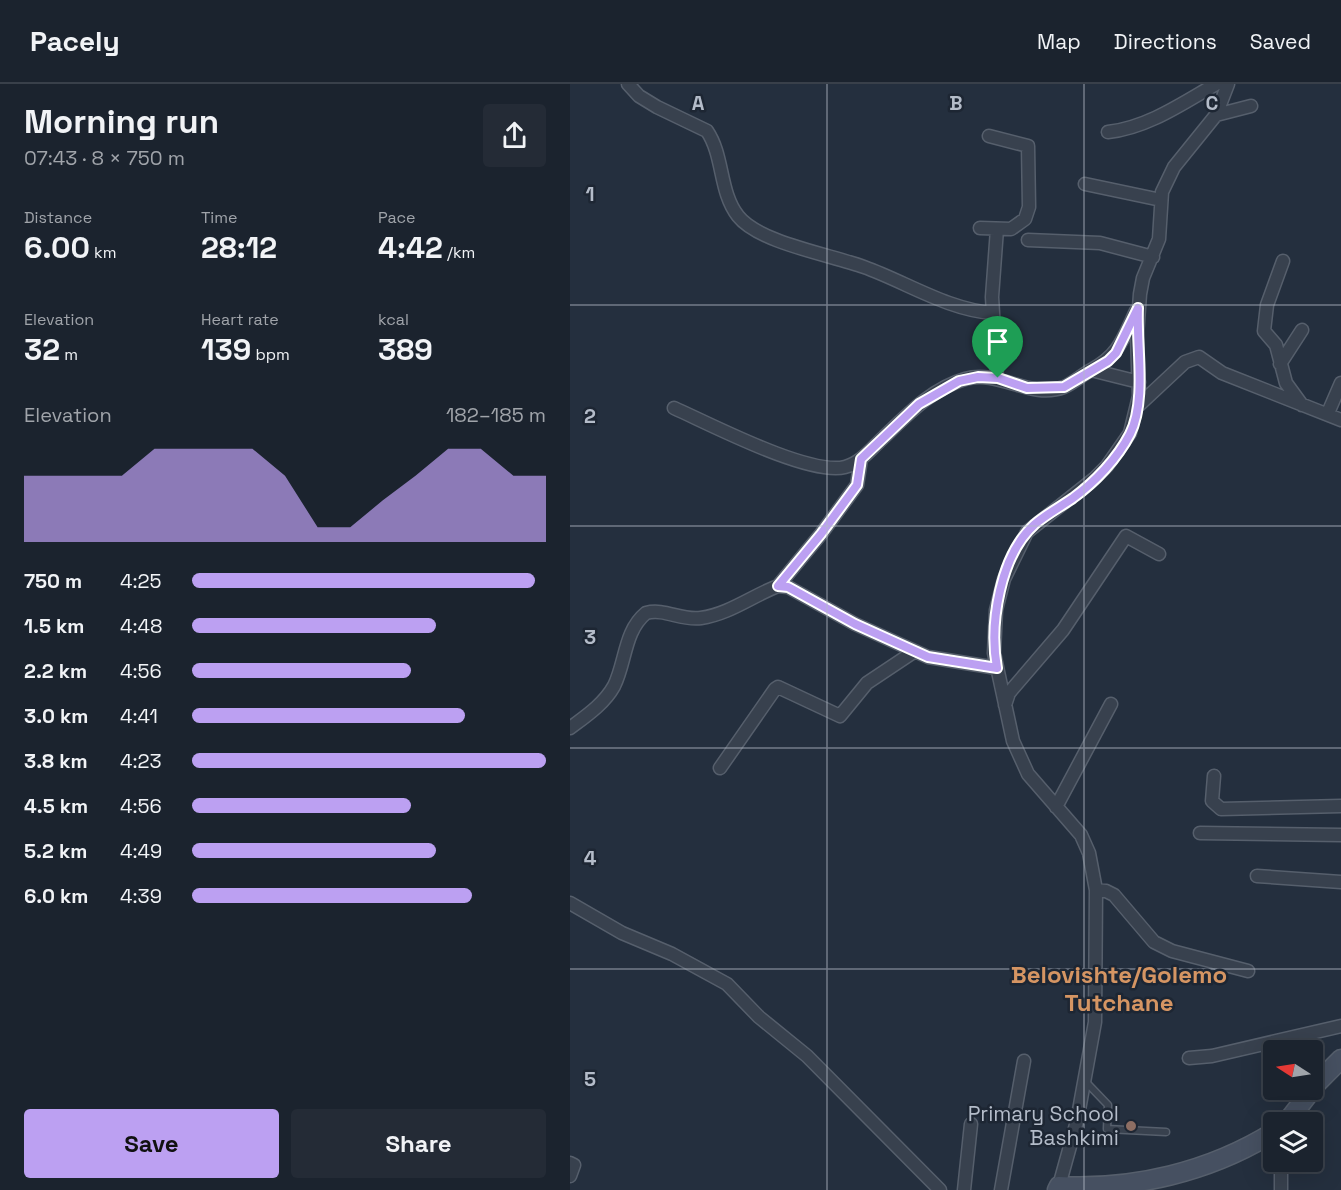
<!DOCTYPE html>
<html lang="en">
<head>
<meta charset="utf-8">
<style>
  :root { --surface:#1b232e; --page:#242b36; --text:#f1f3f6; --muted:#a0a4aa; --line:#39404a; --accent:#bca0f2 }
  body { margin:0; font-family:"Space Grotesk",sans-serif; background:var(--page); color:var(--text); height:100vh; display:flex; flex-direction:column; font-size:22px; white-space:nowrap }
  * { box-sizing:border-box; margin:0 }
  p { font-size:20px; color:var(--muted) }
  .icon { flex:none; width:33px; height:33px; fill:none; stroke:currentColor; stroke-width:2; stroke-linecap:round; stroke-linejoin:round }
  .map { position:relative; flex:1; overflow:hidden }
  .panel { display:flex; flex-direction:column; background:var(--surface); width:570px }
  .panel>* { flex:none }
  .needle { width:39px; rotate:282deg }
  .fabs { position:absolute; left:693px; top:956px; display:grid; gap:12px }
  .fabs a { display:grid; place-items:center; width:60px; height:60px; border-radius:6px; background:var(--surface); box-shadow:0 6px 24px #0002,0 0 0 2px var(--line); font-size:30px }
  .pin { position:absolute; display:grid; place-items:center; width:51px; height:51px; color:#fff; margin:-62px -26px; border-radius:50% 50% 50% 0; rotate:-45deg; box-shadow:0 0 6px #0007 }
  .pin .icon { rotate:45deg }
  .round { display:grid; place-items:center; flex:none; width:63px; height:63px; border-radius:6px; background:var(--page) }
  .headline { display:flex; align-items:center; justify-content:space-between; height:102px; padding:0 24px }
  h1 { font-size:33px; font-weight:600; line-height:45px }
  .metrics { display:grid; grid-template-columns:repeat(3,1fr); gap:9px; height:102px; padding:6px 24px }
  .metrics div { display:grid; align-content:center }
  .metrics b { font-size:30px; font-weight:600 }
  .metrics small { font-size:16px; font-weight:400 }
  .metrics p { font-size:16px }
  .chart { height:168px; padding:12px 24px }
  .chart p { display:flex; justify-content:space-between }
  .chart svg { width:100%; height:108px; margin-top:6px; fill:var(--accent); opacity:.7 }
  .primary-button { display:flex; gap:12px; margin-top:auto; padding:12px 24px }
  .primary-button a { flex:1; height:69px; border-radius:6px; background:var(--accent); color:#111; font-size:24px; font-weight:600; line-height:69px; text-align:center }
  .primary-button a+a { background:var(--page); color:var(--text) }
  ul { padding:0 24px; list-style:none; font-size:20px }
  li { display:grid; grid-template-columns:96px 72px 1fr; align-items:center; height:45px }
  li i { height:15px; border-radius:8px; background:var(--accent) }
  header { display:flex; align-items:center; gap:36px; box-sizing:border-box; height:84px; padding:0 30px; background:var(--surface); border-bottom:2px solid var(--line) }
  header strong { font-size:28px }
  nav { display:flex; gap:33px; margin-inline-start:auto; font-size:21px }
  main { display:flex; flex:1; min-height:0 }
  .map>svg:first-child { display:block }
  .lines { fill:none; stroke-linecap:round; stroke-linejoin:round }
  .lane-casing { stroke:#565f6c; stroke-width:9 }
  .street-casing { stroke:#565f6c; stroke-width:15 }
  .secondary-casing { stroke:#565f6c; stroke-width:21 }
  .lane { stroke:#38414e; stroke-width:6 }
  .street { stroke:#38414e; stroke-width:12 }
  .secondary { stroke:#465061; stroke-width:18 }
  .route-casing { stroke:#fff; stroke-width:12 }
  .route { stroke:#bca0f2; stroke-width:8 }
  .grid { fill:none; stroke:#b4bcc9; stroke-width:1.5; stroke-opacity:0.55 }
  .education-dot { fill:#8d6e63; stroke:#1d2633; stroke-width:2 }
  .labels { text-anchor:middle; stroke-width:5; stroke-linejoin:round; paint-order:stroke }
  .poi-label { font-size:21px; fill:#b4bcc9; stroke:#1d2633; text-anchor:end }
  .quarter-label { font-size:24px; font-weight:bold; fill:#d59563; stroke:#1d2633 }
  .grid-label { font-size:20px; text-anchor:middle; font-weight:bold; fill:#b4bcc9; stroke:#1d2633; stroke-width:5; stroke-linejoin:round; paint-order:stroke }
</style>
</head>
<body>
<header>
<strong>Pacely</strong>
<nav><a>Map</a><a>Directions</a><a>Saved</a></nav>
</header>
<main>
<section class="panel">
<div class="headline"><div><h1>Morning run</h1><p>07:43 · 8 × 750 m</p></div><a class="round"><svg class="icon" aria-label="share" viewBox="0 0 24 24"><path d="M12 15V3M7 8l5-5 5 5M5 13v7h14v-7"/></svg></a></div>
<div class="metrics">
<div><p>Distance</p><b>6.00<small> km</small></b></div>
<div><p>Time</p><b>28:12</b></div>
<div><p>Pace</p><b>4:42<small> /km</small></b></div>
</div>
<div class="metrics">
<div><p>Elevation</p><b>32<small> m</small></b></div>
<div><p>Heart rate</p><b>139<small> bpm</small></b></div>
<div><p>kcal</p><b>389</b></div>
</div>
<div class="chart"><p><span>Elevation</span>182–185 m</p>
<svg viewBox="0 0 160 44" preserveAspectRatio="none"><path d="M0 44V17L10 17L20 17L30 17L40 6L50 6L60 6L70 6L80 17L90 38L100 38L110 27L120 17L130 6L140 6L150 17L160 17V44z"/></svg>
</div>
<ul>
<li><b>750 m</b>4:25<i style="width:97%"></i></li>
<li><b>1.5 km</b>4:48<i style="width:69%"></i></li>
<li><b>2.2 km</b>4:56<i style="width:62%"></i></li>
<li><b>3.0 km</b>4:41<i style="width:77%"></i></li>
<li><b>3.8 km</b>4:23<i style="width:100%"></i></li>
<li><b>4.5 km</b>4:56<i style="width:62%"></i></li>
<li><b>5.2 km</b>4:49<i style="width:69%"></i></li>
<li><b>6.0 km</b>4:39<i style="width:79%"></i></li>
</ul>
<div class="primary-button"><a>Save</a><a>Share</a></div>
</section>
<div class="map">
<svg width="771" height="1106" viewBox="0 0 771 1106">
  <rect width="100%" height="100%" fill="#242f3e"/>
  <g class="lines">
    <defs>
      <path id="lane" d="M515,997L538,1021L537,1045L596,1048"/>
      <path id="street" d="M58,0L69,12L87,23L137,47C154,72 149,108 168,132C189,159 262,171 294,183C336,198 378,226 423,229
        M646,31L681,22
        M538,48C577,44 613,19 646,0
        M515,100L591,116
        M410,144L441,145L455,135L459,123L458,62L419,52
        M427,145L422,213L427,294
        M458,156L530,159L583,173
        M713,177L697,221L694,247L706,261L716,299L732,321
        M710,280L732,246
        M521,286C549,271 553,255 566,227
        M569,321L615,278L629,273L652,289L771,336
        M104,324C140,340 239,392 275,383C291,379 302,364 314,353C338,330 363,304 395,295C429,285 460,316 494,303C503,299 512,291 521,286L569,298
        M758,329L771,299
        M208,502L251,450L287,401L291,375
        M435,621L439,609L493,546L556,452L589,470
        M0,644C16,632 34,620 44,602C56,578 54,547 76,529C95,524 111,537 131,534C159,530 182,512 208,502L218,503L285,540L358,573L427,584
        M150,684L205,605L208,603L270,632L297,599L345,567
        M644,692L642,717L651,725L771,722
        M486,723L541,620
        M630,749L771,751
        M687,792L771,798
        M526,806L536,807L544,811L584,858L602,867L678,887
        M0,819L52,849L102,870L157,900L189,933L237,972L370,1106
        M619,974L642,972L771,942
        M711,1077V1106
        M0,1079L4,1081L0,1092
        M489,1102L507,1037L525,938L526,806L519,769L511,751L458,690L443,657L424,569L426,526L434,495L457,448L524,395L537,382L560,349L569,312L567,252L570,210L573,194L589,155L592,108L604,83L646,31L658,0
        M394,1106L401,1040
        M431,1106L454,977"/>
      <path id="secondary" d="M717,1038L747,999L771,975
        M487,1106L489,1102C563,1106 640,1088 704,1048"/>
    </defs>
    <use href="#lane" class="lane-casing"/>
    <use href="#street" class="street-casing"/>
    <use href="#secondary" class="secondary-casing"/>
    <use href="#lane" class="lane"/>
    <use href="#street" class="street"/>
    <use href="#secondary" class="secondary"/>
  </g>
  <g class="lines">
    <defs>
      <path id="route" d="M568,224C566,262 577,316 560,350C547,375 525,398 503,414C490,423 477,430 465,440C430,471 419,540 427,584L358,573L285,540L218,503L208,502L251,450L287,401L291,375L349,320L389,297L408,293L428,294L457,304L494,303L538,277L546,269Z"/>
    </defs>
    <use href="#route" class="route-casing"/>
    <use href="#route" class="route"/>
  </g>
  <path class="grid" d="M257,0V1106M514,0V1106M0,221H771M0,442H771M0,664H771M0,885H771"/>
  <circle class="education-dot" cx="561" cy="1042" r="6"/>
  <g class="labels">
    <g class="poi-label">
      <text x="549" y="1037">Primary School<tspan x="549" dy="24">Bashkimi</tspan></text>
    </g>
    <g class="quarter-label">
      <text x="549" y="899">Belovishte/Golemo<tspan x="549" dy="28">Tutchane</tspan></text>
    </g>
  </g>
  <g class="grid-label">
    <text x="128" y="26">A</text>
    <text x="386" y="26">B</text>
    <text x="642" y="26">C</text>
    <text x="20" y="117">1</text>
    <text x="20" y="339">2</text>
    <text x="20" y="560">3</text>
    <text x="20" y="781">4</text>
    <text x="20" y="1002">5</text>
  </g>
</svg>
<div class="fabs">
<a><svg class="needle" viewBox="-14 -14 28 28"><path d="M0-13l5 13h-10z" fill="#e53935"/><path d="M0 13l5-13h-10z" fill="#a0a4aa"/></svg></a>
<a><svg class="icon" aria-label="layers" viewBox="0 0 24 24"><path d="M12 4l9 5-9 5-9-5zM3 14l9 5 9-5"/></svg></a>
</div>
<div class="pin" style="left:428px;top:294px;background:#1e9e55"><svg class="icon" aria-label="arrive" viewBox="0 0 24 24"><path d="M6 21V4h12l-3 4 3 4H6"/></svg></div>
</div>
</main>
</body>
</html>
